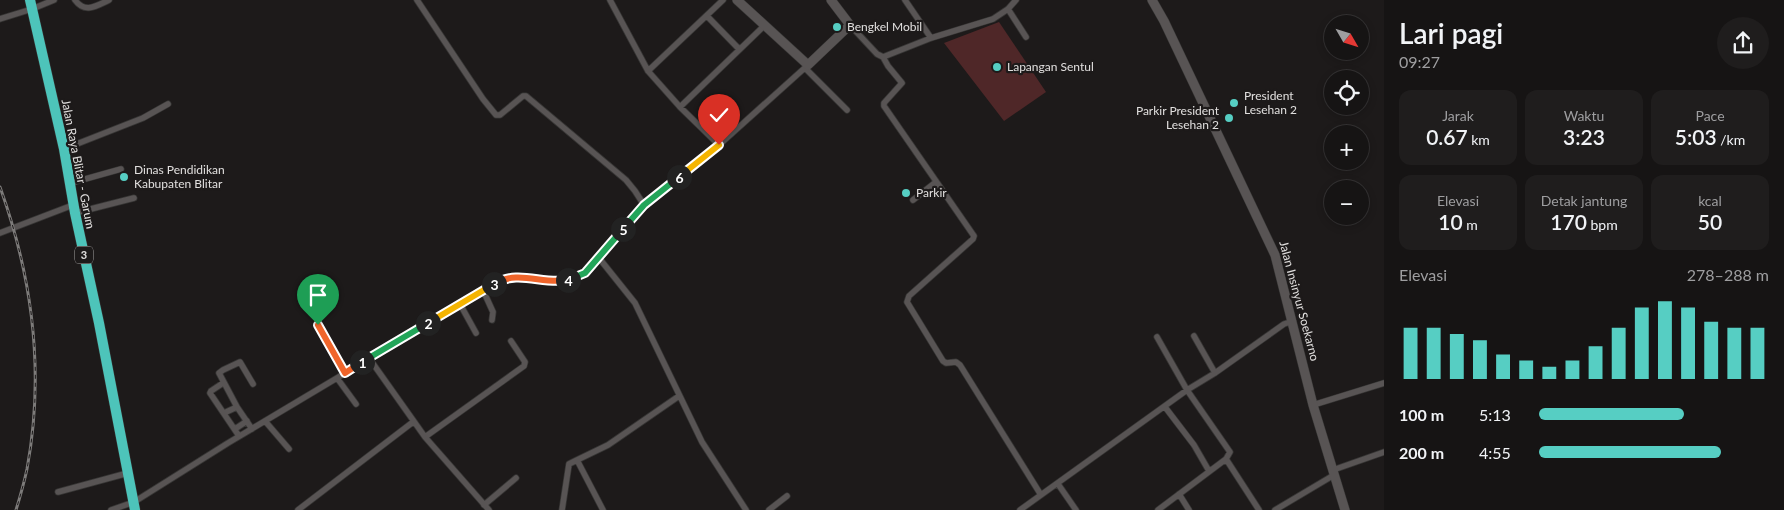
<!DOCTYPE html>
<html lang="id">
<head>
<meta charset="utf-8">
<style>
  :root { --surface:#161414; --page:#1f1d1d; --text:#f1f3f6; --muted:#9e9ea0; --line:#353334; --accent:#56cec3 }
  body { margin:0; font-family:Lato,sans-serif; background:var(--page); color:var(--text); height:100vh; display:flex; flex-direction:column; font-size:19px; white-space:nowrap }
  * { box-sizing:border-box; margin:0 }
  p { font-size:16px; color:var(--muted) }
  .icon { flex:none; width:28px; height:28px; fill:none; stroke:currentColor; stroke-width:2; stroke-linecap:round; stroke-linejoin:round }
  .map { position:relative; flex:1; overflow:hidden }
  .details { display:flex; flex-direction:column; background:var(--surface); width:400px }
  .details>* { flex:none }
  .needle { width:32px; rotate:129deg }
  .controls { position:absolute; left:1324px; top:15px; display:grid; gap:10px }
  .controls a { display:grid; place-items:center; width:45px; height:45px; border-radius:50%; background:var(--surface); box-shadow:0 2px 8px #0003,0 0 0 1px var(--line); font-size:25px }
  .pin { position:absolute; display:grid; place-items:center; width:42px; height:42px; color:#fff; margin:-51px -21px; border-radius:50% 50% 50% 0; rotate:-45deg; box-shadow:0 0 5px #0007 }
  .pin .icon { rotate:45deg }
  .km { position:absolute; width:25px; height:25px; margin:-12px; border-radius:50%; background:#222; color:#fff; font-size:14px; line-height:25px; text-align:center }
  .round { display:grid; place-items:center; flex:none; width:52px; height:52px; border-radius:26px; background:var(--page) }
  .summary { display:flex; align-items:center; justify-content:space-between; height:85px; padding:0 15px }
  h1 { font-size:28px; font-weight:600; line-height:38px }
  .stats { display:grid; grid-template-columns:repeat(3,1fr); gap:8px; height:85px; padding:5px 15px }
  .stats div { display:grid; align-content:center; border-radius:12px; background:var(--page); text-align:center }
  .stats b { font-size:21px; font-weight:600 }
  .stats small { font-size:14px; font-weight:400 }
  .stats p { font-size:14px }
  .chart { height:140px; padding:10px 15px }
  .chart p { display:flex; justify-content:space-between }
  .chart svg { width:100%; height:90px; margin-top:5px; stroke:var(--accent); stroke-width:6 }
  ul { padding:0 15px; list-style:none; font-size:16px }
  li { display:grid; grid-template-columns:80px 60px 1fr; align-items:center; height:38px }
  li i { height:12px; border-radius:6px; background:var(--accent) }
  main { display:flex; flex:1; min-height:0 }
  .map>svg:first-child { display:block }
  .green { fill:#4f2728 }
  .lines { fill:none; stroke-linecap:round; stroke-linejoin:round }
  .street-casing { stroke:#373635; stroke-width:7 }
  .secondary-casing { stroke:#373635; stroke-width:10 }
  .highway-casing { stroke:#373635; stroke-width:11 }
  .street { stroke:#585454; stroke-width:5.5 }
  .secondary { stroke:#585454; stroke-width:9 }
  .highway { stroke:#4dc4ba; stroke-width:10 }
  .rail-casing { stroke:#7d7b7a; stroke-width:3 }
  .rail { stroke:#1d1a1a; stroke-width:1; stroke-dasharray:4; stroke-linecap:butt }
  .split-1-casing { stroke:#fff; stroke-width:10 }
  .split-2-casing { stroke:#fff; stroke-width:10 }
  .split-3-casing { stroke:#fff; stroke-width:10 }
  .split-4-casing { stroke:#fff; stroke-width:10 }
  .split-5-casing { stroke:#fff; stroke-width:10 }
  .split-6-casing { stroke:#fff; stroke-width:10 }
  .split-7-casing { stroke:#fff; stroke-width:10 }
  .split-1 { stroke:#f0652b; stroke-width:6 }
  .split-2 { stroke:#22a559; stroke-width:6 }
  .split-3 { stroke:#f5b400; stroke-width:6 }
  .split-4 { stroke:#f0652b; stroke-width:6 }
  .split-5 { stroke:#22a559; stroke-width:6 }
  .split-6 { stroke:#22a559; stroke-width:6 }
  .split-7 { stroke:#f5b400; stroke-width:6 }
  .poi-dot { fill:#56cec3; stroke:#1d1a1a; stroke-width:2 }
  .labels { text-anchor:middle; stroke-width:4.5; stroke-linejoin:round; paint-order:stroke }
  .shield { fill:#1d1a1a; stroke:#a6a4a3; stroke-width:1 }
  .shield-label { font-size:11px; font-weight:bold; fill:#e1dfde }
  .poi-label { font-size:12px; fill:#e1dfde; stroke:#1d1a1a; text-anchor:start }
  .street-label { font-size:12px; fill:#e1dfde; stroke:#1d1a1a }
</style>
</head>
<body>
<main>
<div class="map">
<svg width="1384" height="510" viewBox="0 0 1384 510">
  <rect width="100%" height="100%" fill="#1d1a1a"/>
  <path class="green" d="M999,22L1046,92L1004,121L944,43Z"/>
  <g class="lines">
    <defs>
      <path id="street" d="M75,0C85,14 96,6 109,0
        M417,0L483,99L496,115H500L523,96H526L626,180L635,191L644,205
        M610,0L648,71L680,107L719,145
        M905,0L931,38
        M1008,9L1026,37
        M707,16L739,49
        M0,19L32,9L54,0
        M850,25L877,54L883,57L931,38L993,19L1008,9L1016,0
        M883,57L888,66L902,83L884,103V106L974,236L973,239L909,296L907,302L943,361L946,363L956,362L960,365L1041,495
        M805,68L847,110
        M648,71L723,0
        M680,107L765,25
        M64,149L143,118L168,104
        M71,183L121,169
        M913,200L936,182
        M75,213L134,198
        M0,233L73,205
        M599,258L635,303L702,442L746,510
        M483,290L493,312L492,320
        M460,304L476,333
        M318,325L345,373
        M1194,336L1215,373
        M1157,337L1187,390L1230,452L1226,459L1158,510
        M369,358L425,437L489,510
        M337,378L356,404
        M223,383L211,391L210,393L239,436
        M1313,405L1384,383
        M1165,407L1194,445L1209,471
        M224,413L237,407
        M265,421L289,449
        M235,429L247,421
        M252,429L237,407L219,373L223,370L240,362L253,384
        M425,437L524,366L525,362L511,341
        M1226,459L1259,510
        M1333,470L1384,452
        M1058,484L1076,510
        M58,492L128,473
        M1179,494L1189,510
        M484,505L516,478
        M111,510L134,502L228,443L503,279C510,277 516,277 523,278C550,280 570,287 593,266L644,205L719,145L808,65
        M298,510L413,422
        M562,510L569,464L577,460
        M603,510L577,460L608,445L679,396
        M769,510L787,496
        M1020,510L1187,390L1215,373L1284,324L1293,321
        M1275,510L1334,475"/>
      <path id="secondary" d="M737,0L808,65L850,25L831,0
        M1152,0L1164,21L1275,255L1313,405L1345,510"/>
      <path id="highway" d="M30,0L64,149L75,213L99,323L135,510"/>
    </defs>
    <use href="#street" class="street-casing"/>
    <use href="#secondary" class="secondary-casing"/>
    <use href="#highway" class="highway-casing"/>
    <use href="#street" class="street"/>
    <use href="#secondary" class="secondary"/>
    <use href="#highway" class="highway"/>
    <defs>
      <path id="rail" d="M0,187C33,279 45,372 27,469C24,483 20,497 16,510"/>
    </defs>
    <use href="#rail" class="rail-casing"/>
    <use href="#rail" class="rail"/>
  </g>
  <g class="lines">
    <defs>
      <path id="split-1" d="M318,325L345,373L362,362"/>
      <path id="split-2" d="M362,362L428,323"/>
      <path id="split-3" d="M428,323L494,284"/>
      <path id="split-4" d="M494,284C519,269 542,285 568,280"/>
      <path id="split-5" d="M568,280L585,273L623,229"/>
      <path id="split-6" d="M623,229L644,205L679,177"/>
      <path id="split-7" d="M679,177L719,145"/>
    </defs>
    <use href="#split-1" class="split-1-casing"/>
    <use href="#split-2" class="split-2-casing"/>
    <use href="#split-3" class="split-3-casing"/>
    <use href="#split-4" class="split-4-casing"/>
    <use href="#split-5" class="split-5-casing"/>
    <use href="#split-6" class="split-6-casing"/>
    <use href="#split-7" class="split-7-casing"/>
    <use href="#split-1" class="split-1"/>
    <use href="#split-2" class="split-2"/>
    <use href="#split-3" class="split-3"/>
    <use href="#split-4" class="split-4"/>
    <use href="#split-5" class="split-5"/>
    <use href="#split-6" class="split-6"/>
    <use href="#split-7" class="split-7"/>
  </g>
  <g class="poi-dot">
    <circle cx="837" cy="27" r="5"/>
    <circle cx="997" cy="67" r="5"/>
    <circle cx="1234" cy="103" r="5"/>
    <circle cx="1229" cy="118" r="5"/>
    <circle cx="124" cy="177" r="5"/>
    <circle cx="906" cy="193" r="5"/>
  </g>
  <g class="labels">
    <rect class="shield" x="75" y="246.5" width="18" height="17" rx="4"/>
    <g class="shield-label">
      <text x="84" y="259">3</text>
    </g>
    <g class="poi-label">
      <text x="847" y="31">Bengkel Mobil</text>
      <text x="1007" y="71">Lapangan Sentul</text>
      <text x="1244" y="100">President<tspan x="1244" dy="14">Lesehan 2</tspan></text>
      <text x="1219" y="115" text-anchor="end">Parkir President<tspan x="1219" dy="14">Lesehan 2</tspan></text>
      <text x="134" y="174">Dinas Pendidikan<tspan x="134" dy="14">Kabupaten Blitar</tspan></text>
      <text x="916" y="197">Parkir</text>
    </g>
    <g class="street-label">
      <text transform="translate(78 164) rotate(79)" y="4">Jalan Raya Blitar - Garum</text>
      <text transform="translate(1299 301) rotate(75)" y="4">Jalan Insinyur Soekarno</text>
    </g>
  </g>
</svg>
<div class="controls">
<a><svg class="needle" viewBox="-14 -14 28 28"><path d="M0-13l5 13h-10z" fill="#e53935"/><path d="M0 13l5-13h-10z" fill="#9e9ea0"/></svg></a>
<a><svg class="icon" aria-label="locate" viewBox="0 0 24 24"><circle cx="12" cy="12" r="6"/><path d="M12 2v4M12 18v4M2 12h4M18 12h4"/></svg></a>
<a>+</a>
<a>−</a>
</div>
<div class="pin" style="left:318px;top:325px;background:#1e9e55"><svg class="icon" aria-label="arrive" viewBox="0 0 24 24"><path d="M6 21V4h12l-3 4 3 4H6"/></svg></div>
<div class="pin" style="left:719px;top:145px;background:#d93025"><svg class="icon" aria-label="check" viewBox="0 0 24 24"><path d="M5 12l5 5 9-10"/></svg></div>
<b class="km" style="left:362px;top:362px">1</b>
<b class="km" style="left:428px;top:323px">2</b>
<b class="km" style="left:494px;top:284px">3</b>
<b class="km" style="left:568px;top:280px">4</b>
<b class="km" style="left:623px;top:229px">5</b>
<b class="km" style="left:679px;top:177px">6</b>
</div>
<section class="details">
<div class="summary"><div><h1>Lari pagi</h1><p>09:27</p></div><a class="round"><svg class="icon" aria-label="share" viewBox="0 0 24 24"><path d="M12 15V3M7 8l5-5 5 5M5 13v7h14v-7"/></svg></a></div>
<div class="stats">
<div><p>Jarak</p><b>0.67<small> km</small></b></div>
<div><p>Waktu</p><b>3:23</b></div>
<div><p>Pace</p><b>5:03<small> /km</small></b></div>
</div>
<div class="stats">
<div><p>Elevasi</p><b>10<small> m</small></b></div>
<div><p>Detak jantung</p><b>170<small> bpm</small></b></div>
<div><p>kcal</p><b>50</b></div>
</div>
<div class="chart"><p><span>Elevasi</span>278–288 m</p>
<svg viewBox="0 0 160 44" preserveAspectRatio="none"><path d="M5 44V19M15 44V19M25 44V22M35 44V25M45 44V32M55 44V35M65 44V38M75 44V35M85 44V28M95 44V19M105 44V9M115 44V6M125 44V9M135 44V16M145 44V19M155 44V19"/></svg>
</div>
<ul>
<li><b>100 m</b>5:13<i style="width:63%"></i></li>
<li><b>200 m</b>4:55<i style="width:79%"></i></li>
</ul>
</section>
</main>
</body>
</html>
